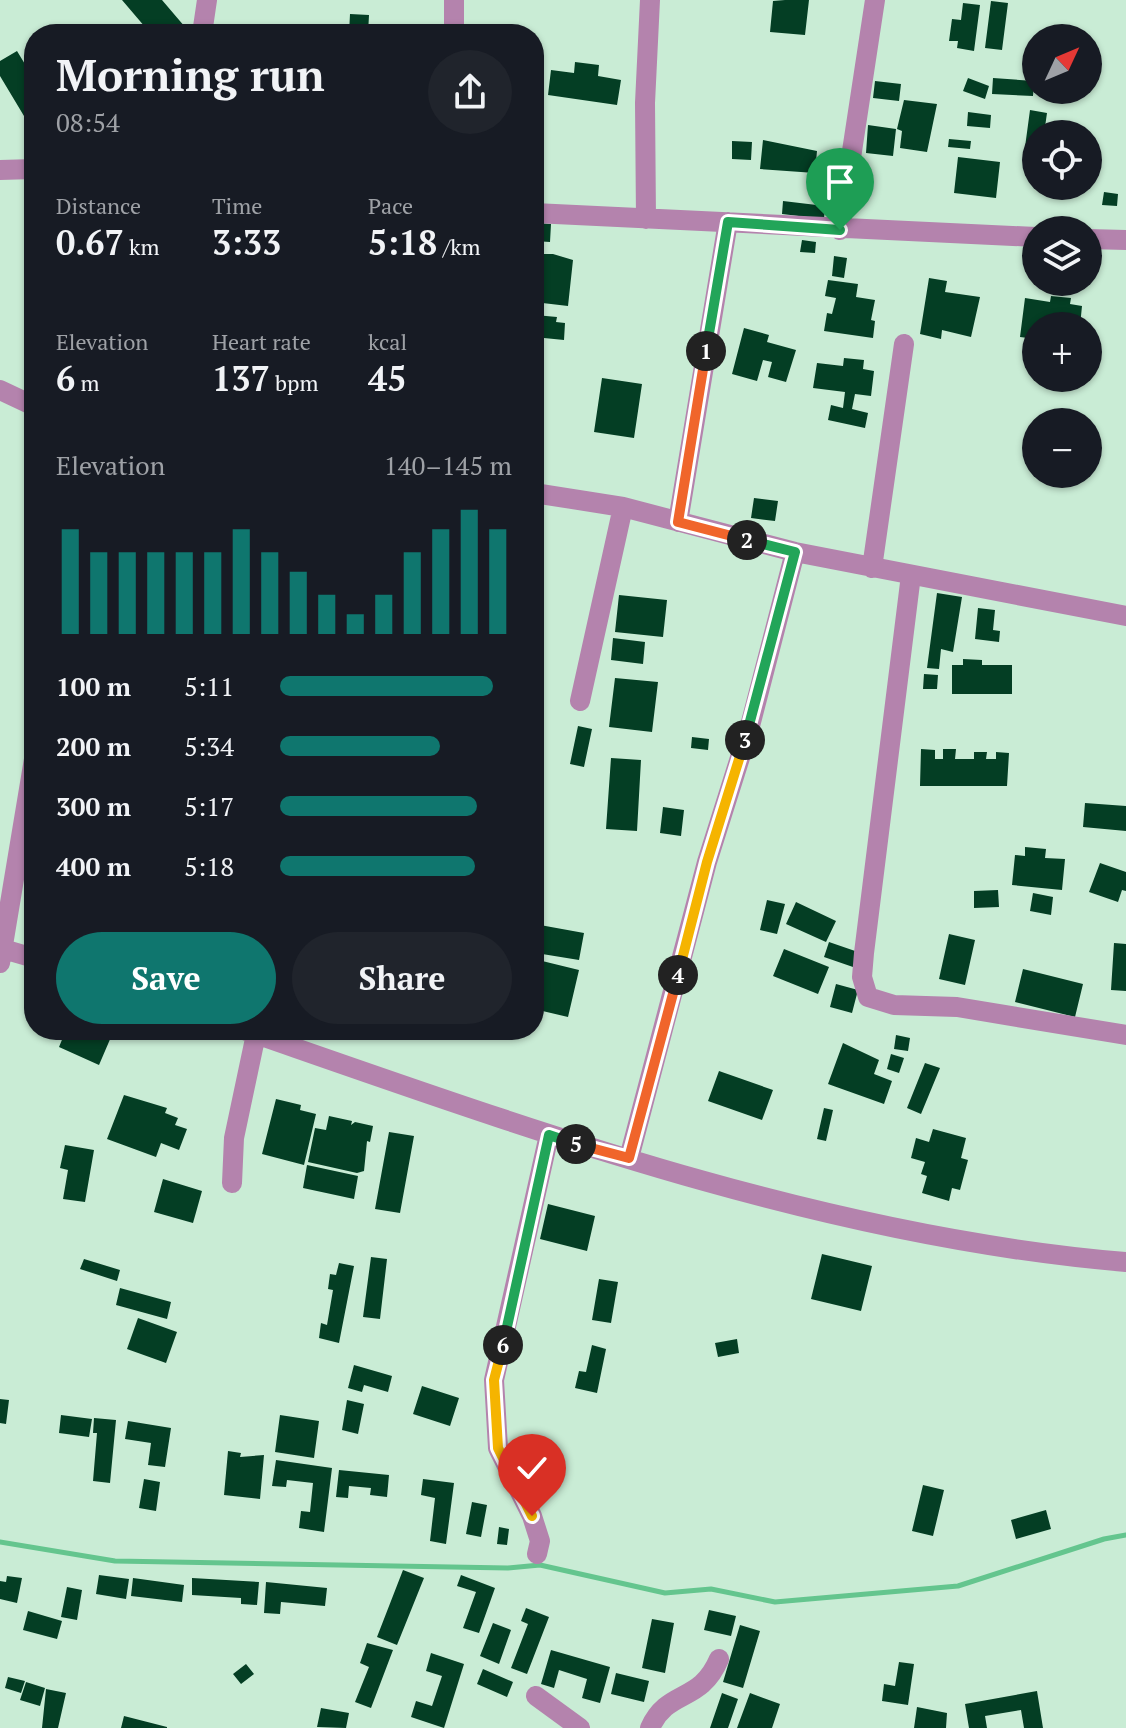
<!DOCTYPE html>
<html lang="en">
<head>
<meta charset="utf-8">
<style>
  :root { --surface:#171b24; --page:#20242c; --text:#f1f3f6; --muted:#9ea1a6; --accent:#0f766e }
  body { margin:0; font-family:"PT Serif",serif; background:var(--page); color:var(--text); height:100vh; display:flex; flex-direction:column; font-size:30px; white-space:nowrap }
  * { box-sizing:border-box; margin:0 }
  p { font-size:26px; color:var(--muted) }
  .icon { flex:none; width:44px; height:44px; fill:none; stroke:currentColor; stroke-width:2; stroke-linecap:round; stroke-linejoin:round }
  .map { position:relative; flex:1; overflow:hidden }
  .sheet { position:absolute; left:24px; top:24px; width:520px; height:1016px; display:flex; flex-direction:column; background:var(--surface); border-radius:32px; box-shadow:0 2px 6px #0004 }
  .sheet>* { flex:none }
  .needle { width:52px; rotate:46deg }
  .tools { position:absolute; left:1022px; top:24px; display:grid; gap:16px }
  .tools a { display:grid; place-items:center; width:80px; height:80px; border-radius:50%; background:var(--surface); box-shadow:0 2px 6px #0004; font-size:40px }
  .pin { position:absolute; display:grid; place-items:center; width:68px; height:68px; color:#fff; margin:-82px -34px; border-radius:50% 50% 50% 0; rotate:-45deg; box-shadow:0 0 8px #0007 }
  .pin .icon { rotate:45deg }
  .km { position:absolute; width:40px; height:40px; margin:-20px; border-radius:50%; background:#222; color:#fff; font-size:22px; line-height:40px; text-align:center }
  .round { display:grid; place-items:center; flex:none; width:84px; height:84px; border-radius:42px; background:var(--page) }
  .headline { display:flex; align-items:center; justify-content:space-between; height:136px; padding:0 32px }
  h1 { font-size:44px; font-weight:600; line-height:60px }
  .metrics { display:grid; grid-template-columns:repeat(3,1fr); gap:12px; height:136px; padding:8px 32px }
  .metrics div { display:grid; align-content:center }
  .metrics b { font-size:34px; font-weight:600 }
  .metrics small { font-size:22px; font-weight:400 }
  .metrics p { font-size:22px }
  .chart { height:224px; padding:16px 32px }
  .chart p { display:flex; justify-content:space-between }
  .chart svg { width:100%; height:144px; margin-top:8px; stroke:var(--accent); stroke-width:6 }
  .button { display:flex; gap:16px; margin-top:auto; padding:16px 32px }
  .button a { flex:1; height:92px; border-radius:48px; background:var(--accent); color:#fff; font-size:32px; font-weight:600; line-height:92px; text-align:center }
  .button a+a { background:var(--page); color:var(--text) }
  ul { padding:0 32px; list-style:none; font-size:26px }
  li { display:grid; grid-template-columns:128px 96px 1fr; align-items:center; height:60px }
  li i { height:20px; border-radius:10px; background:var(--accent) }
  .map>svg:first-child { display:block }
  .lines { fill:none; stroke-linecap:round; stroke-linejoin:round }
  .stream { stroke:#64c58e; stroke-width:5 }
  .building { fill:#043e24 }
  .minor { stroke:#b483ad; stroke-width:20 }
  .split-1-casing { stroke:#fff; stroke-width:16 }
  .split-2-casing { stroke:#fff; stroke-width:16 }
  .split-3-casing { stroke:#fff; stroke-width:16 }
  .split-4-casing { stroke:#fff; stroke-width:16 }
  .split-5-casing { stroke:#fff; stroke-width:16 }
  .split-6-casing { stroke:#fff; stroke-width:16 }
  .split-7-casing { stroke:#fff; stroke-width:16 }
  .split-1 { stroke:#22a559; stroke-width:10 }
  .split-2 { stroke:#f0652b; stroke-width:10 }
  .split-3 { stroke:#22a559; stroke-width:10 }
  .split-4 { stroke:#f5b400; stroke-width:10 }
  .split-5 { stroke:#f0652b; stroke-width:10 }
  .split-6 { stroke:#22a559; stroke-width:10 }
  .split-7 { stroke:#f5b400; stroke-width:10 }
</style>
</head>
<body>
<div class="map">
<svg width="1126" height="1728" viewBox="0 0 1126 1728">
  <rect width="100%" height="100%" fill="#c9ecd5"/>
  <g class="lines">
    <path class="stream" d="M0,1542L115,1561L508,1568L540,1565L665,1593L711,1589L775,1602L958,1586L1104,1539L1126,1535"/>
  </g>
  <path class="building" d="M122,0H162L191,34H151Z
    M785,0H809L805,35L770,32L773,1Z
    M991,1L1008,3L1002,50L985,48Z
    M963,3L980,5L974,51L957,48L958,41H949L952,19L961,20Z
    M350,14L369,15L368,34H349Z
    M17,51L34,79V116L27,121L0,76V61Z
    M575,62L599,65L598,76L621,80L617,105L548,95L551,70L574,73Z
    M968,78L989,86L985,99L963,91Z
    M993,78L1034,81L1033,96L992,94Z
    M875,81L901,84L899,101L873,98Z
    M904,100L937,104L927,152L900,148L902,131L897,129Z
    M1030,110L1047,113L1044,134H1036V164L1023,162Z
    M968,112L991,115L990,128L967,126Z
    M868,125L896,129L893,156L866,153Z
    M949,139L971,141L970,149L948,147Z
    M763,140L817,151L815,173L760,169Z
    M732,141L752,142L751,160L732,159Z
    M958,157L1000,162L996,198L954,193Z
    M1104,192L1118,194L1117,206L1102,205Z
    M783,201L825,206L824,219L782,214Z
    M536,223L551,224L550,242L534,241Z
    M802,240L816,242L815,253L800,252Z
    M534,254H553L573,260L568,306L534,302Z
    M834,256L847,258L844,278L832,276Z
    M929,278L947,281L945,292L980,297L971,337L942,330L941,339L920,334Z
    M828,280L858,284L856,297L875,300L871,320L875,321L873,338L824,331L827,313L832,314L836,298L825,296Z
    M1051,296L1071,298L1070,304L1082,306L1080,326H1036V339L1020,337L1025,298L1050,302Z
    M535,315L557,317L556,322L565,323L564,340L534,337Z
    M744,328L769,335L767,342L796,350L786,382L768,377L772,362L763,360L757,381L732,374Z
    M844,358L864,360L863,369L874,371L871,396L855,394L852,409L868,413L865,428L828,420L831,405L843,408L845,392L813,388L817,363L843,366Z
    M602,378L642,384L634,438L594,432Z
    M754,498L778,501L775,521L751,518Z
    M937,593L962,597L953,652L941,649L939,669L927,668Z
    M619,595L667,600L663,637L615,632Z
    M978,608L995,610L993,630L1000,631L999,642L975,639Z
    M613,638L645,642L643,664L611,660Z
    M963,659L982,660V665H1012V694H952V665H963Z
    M924,674L938,675L937,689H923Z
    M615,678L658,682L652,732L609,727Z
    M578,726L592,729L584,767L570,764Z
    M692,737L709,739L708,750L691,748Z
    M921,749L935,750V759H943V749H956L955,759H974V752H987L986,759H996V752L1009,753L1007,786H920Z
    M611,758L641,760L637,831L606,829Z
    M1085,803L1126,806V831L1083,827Z
    M663,807L684,810L681,836L660,833Z
    M1025,847L1046,849L1045,858L1065,859L1062,890L1012,885L1015,855L1025,856Z
    M1100,863L1126,872V891L1122,890L1118,902L1089,892Z
    M998,890L999,907L974,908V891Z
    M1033,893L1053,897L1051,915L1030,911Z
    M767,900L785,904L777,934L760,930Z
    M796,902L836,921L826,942L786,924Z
    M540,925L584,933L579,960L536,953Z
    M949,934L975,940L965,985L939,979Z
    M829,942L858,952L853,967L824,957Z
    M1114,943L1126,944V991L1111,990Z
    M784,949L829,967L818,994L773,976Z
    M534,959L579,970L568,1017L534,1009Z
    M1023,969L1083,984L1075,1017L1015,1002Z
    M836,984L858,990L852,1013L830,1007Z
    M66,1030H114L99,1065L59,1047Z
    M896,1035L910,1038L908,1051L894,1049Z
    M843,1043L879,1060L874,1074L892,1081L884,1104L828,1084Z
    M891,1054L904,1058L899,1073L887,1069Z
    M925,1063L940,1068L921,1114L907,1108Z
    M719,1071L773,1090L762,1120L708,1101Z
    M124,1095L167,1108L165,1113L178,1118L175,1125L187,1129L179,1150L161,1143L156,1157L107,1139Z
    M276,1099L301,1105L300,1110L316,1114L304,1165L262,1154Z
    M824,1108L833,1110L826,1141L817,1139Z
    M329,1116L352,1121L351,1125L355,1122L373,1126L370,1142L367,1141L364,1171L357,1173L308,1162L315,1128L326,1130Z
    M933,1129L966,1138L961,1158L968,1160L960,1190L952,1188L949,1201L922,1193L927,1176L921,1174L925,1162L911,1158L916,1138L929,1142Z
    M389,1132L414,1136L400,1213L375,1209Z
    M65,1145L94,1150L85,1202L63,1199L68,1170L60,1168Z
    M307,1165L358,1176L354,1199L303,1188Z
    M163,1179L202,1191L193,1223L154,1212Z
    M548,1204L595,1216L587,1251L540,1239Z
    M822,1254L872,1266L861,1311L811,1299Z
    M371,1257L387,1259L380,1319L363,1317Z
    M84,1259L120,1270L117,1281L80,1269Z
    M339,1263L354,1266L339,1343L319,1338L321,1323L327,1325L333,1290L328,1289L330,1274L336,1275Z
    M599,1279L618,1282L611,1323L592,1320Z
    M120,1288L171,1302L167,1319L116,1305Z
    M138,1318L177,1332L166,1363L127,1349Z
    M737,1339L739,1353L718,1357L715,1343Z
    M592,1345L606,1349L597,1393L575,1388L579,1371L586,1372Z
    M354,1365L392,1376L388,1392L364,1385L362,1392L348,1388Z
    M422,1386L459,1398L450,1426L413,1414Z
    M0,1399L9,1400L6,1424L0,1423Z
    M347,1400L364,1404L358,1434L342,1430Z
    M61,1415L92,1419L89,1437L59,1433Z
    M280,1415L319,1421L314,1458L275,1452Z
    M94,1418L116,1420L110,1483L93,1481L97,1433H93Z
    M128,1421L171,1428L165,1467L148,1465L151,1443L125,1439Z
    M228,1451L241,1453L240,1457L264,1455L260,1499L224,1495Z
    M276,1460L332,1468L324,1532L299,1528L301,1511L310,1512L313,1483L287,1480L286,1487L272,1486Z
    M339,1470L389,1475L387,1497L370,1495L371,1488L349,1486L348,1498L336,1497Z
    M144,1479L160,1482L156,1511L139,1508Z
    M423,1479L454,1483L446,1544L430,1541L435,1498L421,1495Z
    M923,1485L944,1490L933,1536L912,1531Z
    M472,1502L487,1505L481,1537L466,1534Z
    M1046,1510L1051,1529L1016,1539L1011,1520Z
    M499,1527L509,1529L507,1545L497,1544Z
    M403,1570L424,1578L397,1645L377,1637Z
    M99,1575L129,1579L126,1599L96,1594Z
    M461,1575L495,1588L479,1633L463,1628L476,1592L457,1586Z
    M7,1576L22,1578L17,1603L0,1599V1581L6,1582Z
    M133,1578L184,1585L182,1602L131,1596Z
    M192,1578L259,1582L257,1605L241,1604V1598L192,1595Z
    M266,1582L327,1588L325,1606L281,1602L280,1614L264,1613Z
    M67,1587L82,1590L77,1620L61,1617Z
    M526,1608L549,1617L527,1674L511,1668L528,1624L521,1621Z
    M709,1610L736,1616L731,1636L704,1630Z
    M28,1611L62,1621L57,1639L23,1630Z
    M652,1619L674,1623L665,1673L642,1668Z
    M493,1623L511,1630L499,1664L480,1656Z
    M740,1625L760,1631L743,1688L723,1682Z
    M367,1643L393,1650L371,1708L355,1702L369,1667L360,1663Z
    M551,1650L610,1667L600,1703L582,1698L587,1679L559,1670L554,1688L541,1684Z
    M431,1653L464,1664L444,1728L411,1717L416,1701L432,1706L442,1676L426,1671Z
    M899,1662L914,1664L908,1705L882,1701L884,1684L895,1686Z
    M246,1664L254,1674L241,1684L233,1674Z
    M483,1669L513,1682L507,1697L477,1684Z
    M616,1673L649,1681L644,1702L611,1694Z
    M8,1677L25,1681L21,1693L5,1688Z
    M26,1682L45,1688L40,1706L20,1700Z
    M46,1689L66,1693L58,1728H42Z
    M1037,1691L1043,1728H1024L1021,1710L985,1716L987,1728H969L965,1704Z
    M722,1693L738,1699L728,1728H710Z
    M750,1693L780,1704L772,1728H737Z
    M917,1707L947,1713L946,1728H914Z
    M321,1708L349,1713L346,1728L317,1727Z
    M124,1716L167,1727V1728H121Z"/>
  <g class="lines">
    <path class="minor" d="M202,34L207,0
      M454,34V0
      M0,170L34,169
      M534,213L1036,237
      M646,219L645,103L650,0
      M840,230L875,0
      M1088,239L1126,240
      M0,390L34,406
      M534,493L623,507L795,552L1126,616
      M678,522L728,222
      M872,568L904,344
      M911,575L864,953L862,977L868,997L894,1005L957,1007L1126,1035
      M580,701L623,507
      M0,948L34,958
      M0,963L34,759
      M244,1030C529,1129 824,1237 1126,1262
      M629,1158L707,862L750,726L795,552
      M232,1183L234,1138L256,1034
      M537,1554L540,1541L532,1516L498,1448L494,1380L549,1135
      M536,1696L580,1728
      M650,1728C668,1688 700,1704 719,1659"/>
  </g>
  <g class="lines">
    <defs>
      <path id="split-1" d="M706,351L728,222L840,230"/>
      <path id="split-2" d="M706,351L678,522L747,540"/>
      <path id="split-3" d="M745,740L795,552L747,540"/>
      <path id="split-4" d="M678,975L707,862L745,740"/>
      <path id="split-5" d="M576,1144L629,1158L678,975"/>
      <path id="split-6" d="M503,1345L549,1135L576,1144"/>
      <path id="split-7" d="M503,1345L494,1380L498,1448L532,1516"/>
    </defs>
    <use href="#split-1" class="split-1-casing"/>
    <use href="#split-2" class="split-2-casing"/>
    <use href="#split-3" class="split-3-casing"/>
    <use href="#split-4" class="split-4-casing"/>
    <use href="#split-5" class="split-5-casing"/>
    <use href="#split-6" class="split-6-casing"/>
    <use href="#split-7" class="split-7-casing"/>
    <use href="#split-1" class="split-1"/>
    <use href="#split-2" class="split-2"/>
    <use href="#split-3" class="split-3"/>
    <use href="#split-4" class="split-4"/>
    <use href="#split-5" class="split-5"/>
    <use href="#split-6" class="split-6"/>
    <use href="#split-7" class="split-7"/>
  </g>
</svg>
<div class="tools">
<a><svg class="needle" viewBox="-14 -14 28 28"><path d="M0-13l5 13h-10z" fill="#e53935"/><path d="M0 13l5-13h-10z" fill="#9ea1a6"/></svg></a>
<a><svg class="icon" aria-label="locate" viewBox="0 0 24 24"><circle cx="12" cy="12" r="6"/><path d="M12 2v4M12 18v4M2 12h4M18 12h4"/></svg></a>
<a><svg class="icon" aria-label="layers" viewBox="0 0 24 24"><path d="M12 4l9 5-9 5-9-5zM3 14l9 5 9-5"/></svg></a>
<a>+</a>
<a>−</a>
</div>
<div class="pin" style="left:840px;top:230px;background:#1e9e55"><svg class="icon" aria-label="arrive" viewBox="0 0 24 24"><path d="M6 21V4h12l-3 4 3 4H6"/></svg></div>
<div class="pin" style="left:532px;top:1516px;background:#d93025"><svg class="icon" aria-label="check" viewBox="0 0 24 24"><path d="M5 12l5 5 9-10"/></svg></div>
<b class="km" style="left:706px;top:351px">1</b>
<b class="km" style="left:747px;top:540px">2</b>
<b class="km" style="left:745px;top:740px">3</b>
<b class="km" style="left:678px;top:975px">4</b>
<b class="km" style="left:576px;top:1144px">5</b>
<b class="km" style="left:503px;top:1345px">6</b>
<section class="sheet">
<div class="headline"><div><h1>Morning run</h1><p>08:54</p></div><a class="round"><svg class="icon" aria-label="share" viewBox="0 0 24 24"><path d="M12 15V3M7 8l5-5 5 5M5 13v7h14v-7"/></svg></a></div>
<div class="metrics">
<div><p>Distance</p><b>0.67<small> km</small></b></div>
<div><p>Time</p><b>3:33</b></div>
<div><p>Pace</p><b>5:18<small> /km</small></b></div>
</div>
<div class="metrics">
<div><p>Elevation</p><b>6<small> m</small></b></div>
<div><p>Heart rate</p><b>137<small> bpm</small></b></div>
<div><p>kcal</p><b>45</b></div>
</div>
<div class="chart"><p><span>Elevation</span>140–145 m</p>
<svg viewBox="0 0 160 44" preserveAspectRatio="none"><path d="M5 44V12M15 44V19M25 44V19M35 44V19M45 44V19M55 44V19M65 44V12M75 44V19M85 44V25M95 44V32M105 44V38M115 44V32M125 44V19M135 44V12M145 44V6M155 44V12"/></svg>
</div>
<ul>
<li><b>100 m</b>5:11<i style="width:92%"></i></li>
<li><b>200 m</b>5:34<i style="width:69%"></i></li>
<li><b>300 m</b>5:17<i style="width:85%"></i></li>
<li><b>400 m</b>5:18<i style="width:84%"></i></li>
</ul>
<div class="button"><a>Save</a><a>Share</a></div>
</section>
</div>
</body>
</html>
